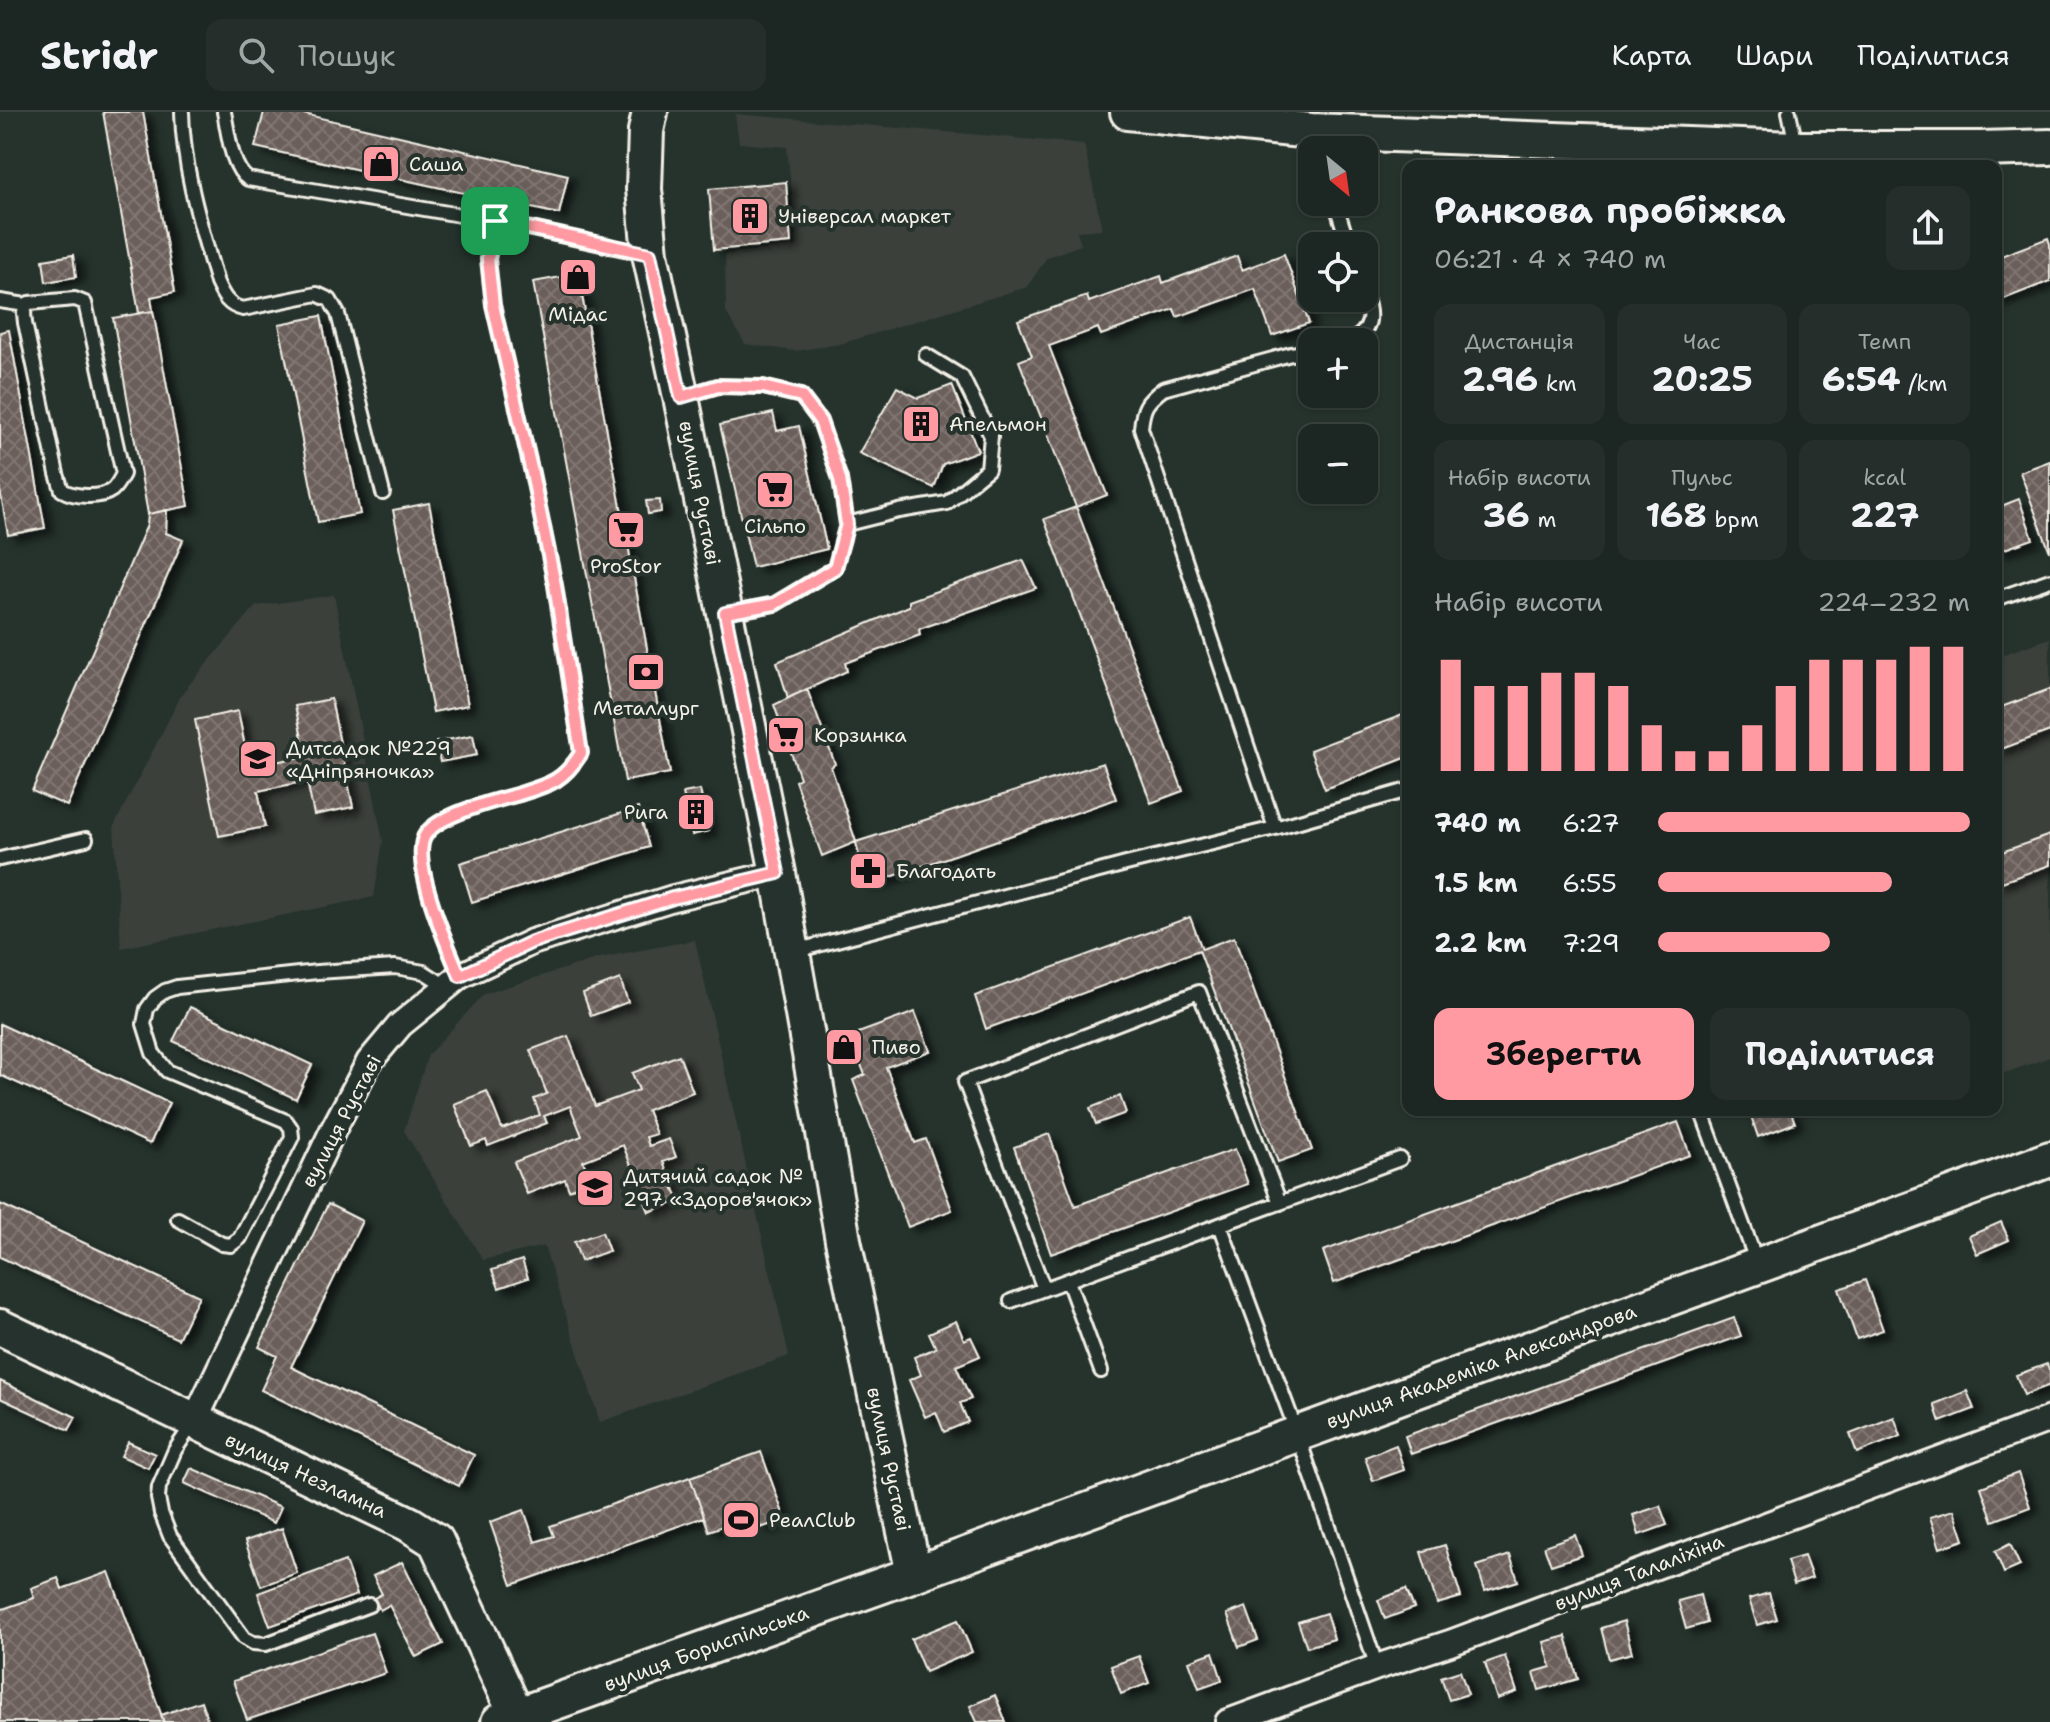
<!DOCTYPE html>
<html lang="uk">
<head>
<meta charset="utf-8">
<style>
  :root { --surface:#1c2622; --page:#252e2a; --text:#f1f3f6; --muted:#a0a5a5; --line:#3a4340; --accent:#ff9aa2 }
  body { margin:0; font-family:"Shantell Sans",sans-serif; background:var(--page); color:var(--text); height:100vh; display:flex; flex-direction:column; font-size:30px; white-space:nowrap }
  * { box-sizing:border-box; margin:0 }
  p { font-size:26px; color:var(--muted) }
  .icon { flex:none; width:44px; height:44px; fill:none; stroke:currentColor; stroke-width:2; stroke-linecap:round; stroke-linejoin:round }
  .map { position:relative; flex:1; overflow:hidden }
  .drawer { position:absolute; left:1402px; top:48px; width:600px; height:956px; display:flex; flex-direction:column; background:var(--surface); border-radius:16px; box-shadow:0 2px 6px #0004,0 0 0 2px var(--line) }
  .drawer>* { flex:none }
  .needle { width:52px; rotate:151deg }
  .controls { position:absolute; left:1298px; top:24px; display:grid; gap:16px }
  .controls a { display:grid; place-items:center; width:80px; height:80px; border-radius:16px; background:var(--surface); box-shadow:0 2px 6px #0004,0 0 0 2px var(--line); font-size:40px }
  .pin { position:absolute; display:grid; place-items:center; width:68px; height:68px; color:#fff; margin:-34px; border-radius:16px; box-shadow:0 4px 12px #0006 }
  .round { display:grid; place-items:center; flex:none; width:84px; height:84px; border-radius:16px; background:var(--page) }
  .overview { display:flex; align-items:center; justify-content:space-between; height:136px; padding:0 32px }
  h1 { font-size:36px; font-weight:700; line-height:60px }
  .metrics { display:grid; grid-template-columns:repeat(3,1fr); gap:12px; height:136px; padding:8px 32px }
  .metrics div { display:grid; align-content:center; border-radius:16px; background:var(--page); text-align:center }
  .metrics b { font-size:34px; font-weight:700 }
  .metrics small { font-size:22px; font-weight:400 }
  .metrics p { font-size:22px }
  .chart { height:224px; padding:16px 32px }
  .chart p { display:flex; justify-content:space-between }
  .chart svg { width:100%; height:144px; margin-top:8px; stroke:var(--accent); stroke-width:6 }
  .cta { display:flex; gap:16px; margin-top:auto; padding:16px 32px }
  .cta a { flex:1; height:92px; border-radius:16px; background:var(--accent); color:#111; font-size:32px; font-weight:700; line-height:92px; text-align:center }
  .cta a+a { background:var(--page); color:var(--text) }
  ul { padding:0 32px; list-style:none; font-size:26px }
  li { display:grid; grid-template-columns:128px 96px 1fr; align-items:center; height:60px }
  li i { height:20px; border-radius:10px; background:var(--accent) }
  header { display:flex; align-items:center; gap:48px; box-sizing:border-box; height:112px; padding:0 40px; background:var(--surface); border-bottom:2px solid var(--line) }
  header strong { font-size:38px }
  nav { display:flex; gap:44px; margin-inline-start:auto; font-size:28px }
  .search { width:560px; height:72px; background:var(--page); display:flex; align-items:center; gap:20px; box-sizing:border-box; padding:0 28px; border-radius:16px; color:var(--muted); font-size:30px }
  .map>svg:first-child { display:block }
  .built { fill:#3b403a }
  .building { fill:url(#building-cross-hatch); stroke:#f4f1e8; stroke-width:2; filter:url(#shadow) }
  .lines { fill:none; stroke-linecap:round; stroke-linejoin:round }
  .lane-casing { stroke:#f4f1e8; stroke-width:18 }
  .street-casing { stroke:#f4f1e8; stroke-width:30 }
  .secondary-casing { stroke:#f4f1e8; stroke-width:40 }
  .lane { stroke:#26332d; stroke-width:12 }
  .street { stroke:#26332d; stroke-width:24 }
  .secondary { stroke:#26332d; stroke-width:34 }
  .route-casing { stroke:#fff; stroke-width:16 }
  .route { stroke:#ff9aa2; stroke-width:10 }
  .labels { text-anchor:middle; stroke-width:8; stroke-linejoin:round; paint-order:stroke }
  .poi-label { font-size:20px; fill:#f4f1e8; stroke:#26332d; text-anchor:start }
  .street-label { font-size:20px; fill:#f4f1e8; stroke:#26332d }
</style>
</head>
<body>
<header>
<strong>Stridr</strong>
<div class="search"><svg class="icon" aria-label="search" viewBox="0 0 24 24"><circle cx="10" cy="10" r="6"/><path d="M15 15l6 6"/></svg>Пошук</div>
<nav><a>Карта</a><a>Шари</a><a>Поділитися</a></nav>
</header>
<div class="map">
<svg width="2050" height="1610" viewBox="0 0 2050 1610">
  <defs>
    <pattern id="building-cross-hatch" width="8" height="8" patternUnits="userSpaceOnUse" patternTransform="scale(2)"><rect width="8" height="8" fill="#6b5f5a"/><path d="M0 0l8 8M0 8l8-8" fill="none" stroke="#817672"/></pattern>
    <filter id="shadow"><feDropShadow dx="8" dy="5" stdDeviation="4" flood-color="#0009"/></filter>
  </defs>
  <rect width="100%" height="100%" fill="#26332d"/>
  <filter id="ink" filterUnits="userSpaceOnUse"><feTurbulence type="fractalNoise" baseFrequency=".0125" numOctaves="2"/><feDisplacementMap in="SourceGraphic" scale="16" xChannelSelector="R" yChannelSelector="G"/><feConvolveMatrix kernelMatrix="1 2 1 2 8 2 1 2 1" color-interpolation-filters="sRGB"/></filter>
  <g filter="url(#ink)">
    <path class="built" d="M735,2L1084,32L1102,117L1077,119L1081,133L1047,145L1027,175L840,232L795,239L745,232L726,200L725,142L797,134L787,35L739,31Z
      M334,483L383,729L374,785L121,836L114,714L183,580L256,494Z
      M2050,526V945L1996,964V545Z
      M695,828L789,1244L600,1310L544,1134L483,1148L404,1019L428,943L484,882L599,846Z"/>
    <path class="building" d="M103,0H143L175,180L151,185L153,199L139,201Z
      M264,0H295L568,63L559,102L255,35Z
      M786,70L791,131L714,138L709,77Z
      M2048,126L2050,132V169L1996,190V146Z
      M1284,142L1309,211L1272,224L1255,177L1177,205L1174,197L1101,223L1098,216L1049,234L1107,383L1076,395L1019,249L1032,244L1018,208L1087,184L1089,190L1161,164L1163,171L1237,144L1242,158Z
      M73,143L76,165L46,170L43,148Z
      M578,162L670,661L625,669L533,170Z
      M153,199L189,394L148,402L113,206Z
      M321,204L360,402L318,410L279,212Z
      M9,218L45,416L8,423L0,378V220Z
      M952,273L978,339L943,352L934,376L859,341L897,275L918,286Z
      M773,301L777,319L799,314L827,437L753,455L720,313Z
      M2050,349V440L2020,360Z
      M2019,387L2033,427L1996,440V396Z
      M660,388L661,400L648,402L646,389Z
      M429,391L468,593L433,600L393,398Z
      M1076,395L1183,679L1151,691L1044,407Z
      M167,398L166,421L183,428L67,694L32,679L147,413L148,402Z
      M1023,448L1036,476L919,517L920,523L845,551L847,559L788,586L777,550L909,494V489Z
      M807,577L835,652L831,655L856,730L822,744L795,669L800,666L774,593Z
      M2050,577V619L1996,639V597Z
      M331,587L353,695L314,703L307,669L258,679L265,715L219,724L195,608L238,599L249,655L306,644L295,594Z
      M1408,601V645L1325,677L1310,638Z
      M473,623L477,643L440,650L436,630Z
      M1103,651L1116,687L865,774L856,730Z
      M700,678L709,719L692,723L683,681Z
      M638,696L649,735L472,790L460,751Z
      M2050,723V753L1996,772V742Z
      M1190,805L1202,837L1234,825L1312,1038L1278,1050L1199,838L986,917L975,884Z
      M620,867L628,890L591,904L583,881Z
      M190,895L312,953L296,987L173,929Z
      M915,900L930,939L886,955L915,1031L926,1027L952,1098L908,1115L853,968L865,963L850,924Z
      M0,912L169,991L150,1032L0,963Z
      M568,924L595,994L639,978L632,961L679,943L693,980L647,998L656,1022L646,1025L649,1034L669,1027L676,1045L663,1050L679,1089L649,1100L623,1033L583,1049L591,1069L569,1078L565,1067L527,1082L514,1050L582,1024L570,994L544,1004L547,1011L488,1034L486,1028L471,1034L454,992L487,979L502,1017L540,1003L534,987L547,982L530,938Z
      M1120,984L1126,1001L1096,1012L1090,996Z
      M1749,998H1790L1795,1011L1758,1025Z
      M1678,1010L1690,1043L1334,1171L1323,1139Z
      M1049,1022L1075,1094L1235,1037L1248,1072L1051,1142L1014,1035Z
      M0,1092L199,1184L178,1227L0,1145Z
      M328,1092L362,1109L291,1255L474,1343L459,1374L261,1278L277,1244L259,1235Z
      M2001,1110L2009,1128L1977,1142L1969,1124Z
      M602,1120L609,1139L581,1149L574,1130Z
      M522,1148L528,1166L499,1176L492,1158Z
      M1865,1168L1883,1218L1857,1227L1839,1177Z
      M1734,1206L1741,1224L1411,1342L1405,1324Z
      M956,1209L964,1228L971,1225L980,1244L956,1254L971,1287L960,1291L968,1310L944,1320L936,1300L925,1305L909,1268L921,1263L914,1245L936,1236L929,1221Z
      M2047,1252L2050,1260V1273L2024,1283L2016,1263Z
      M0,1269L76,1305L69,1318L0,1286Z
      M1967,1279L1974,1297L1940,1310L1934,1292Z
      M1894,1305L1901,1324L1857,1341L1850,1322Z
      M128,1330L155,1342L148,1356L121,1344Z
      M1396,1333L1404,1358L1373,1369L1365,1345Z
      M761,1340L785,1407L761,1416L756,1402L709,1419L690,1365Z
      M191,1356L281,1395L274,1411L184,1371Z
      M2018,1361L2030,1395L1993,1409L1981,1375Z
      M690,1365L704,1405L512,1473L490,1410L524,1398L535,1430L554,1424L550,1414Z
      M1660,1394L1667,1413L1639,1423L1633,1403Z
      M1954,1398L1964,1428L1940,1436L1930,1405Z
      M282,1416L297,1461L261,1474L245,1429Z
      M1575,1423L1582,1443L1551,1453L1544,1434Z
      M2010,1432L2020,1454L2004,1461L1995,1439Z
      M1445,1433L1461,1485L1437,1492L1421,1440Z
      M1510,1443L1518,1469L1485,1479L1477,1454Z
      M1804,1444L1812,1466L1794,1472L1787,1449Z
      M345,1449L357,1483L270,1514L258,1481Z
      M402,1450L443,1532L416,1545L389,1493L380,1498L374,1486L382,1482L373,1464Z
      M109,1460L164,1610H0V1498L34,1486L31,1476L58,1466L62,1477Z
      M1406,1477L1414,1496L1385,1507L1378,1488Z
      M1769,1481L1777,1507L1757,1513L1749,1487Z
      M1700,1483L1707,1511L1686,1517L1678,1489Z
      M1246,1495L1258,1528L1239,1535L1227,1502Z
      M1326,1501L1334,1527L1307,1535L1298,1510Z
      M958,1508L972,1540L925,1560L911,1527Z
      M1624,1509L1632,1541L1609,1547L1601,1516Z
      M372,1521L386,1561L247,1608L233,1569Z
      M1566,1524L1578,1567L1539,1578L1534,1560L1551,1555L1544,1530Z
      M1213,1540L1222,1568L1199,1576L1189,1549Z
      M1139,1544L1149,1571L1121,1582L1111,1554Z
      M1505,1544L1517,1580L1497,1587L1485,1551Z
      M1460,1559L1468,1582L1449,1588L1441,1565Z
      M995,1583L1006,1610H977L970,1594Z
      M201,1589L208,1610H164L161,1603Z"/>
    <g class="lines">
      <defs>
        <path id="lane" d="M182,0C183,58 201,115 217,171C223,184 228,194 243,197L317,182L330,188L338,202L383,381
          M224,0C228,19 231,56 248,67L495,109L647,142
          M1789,0L1796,33
          M1335,90L1349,134
          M0,189L26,193L29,191L75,187L85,191L123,362C120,367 117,374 112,378C100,387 74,385 62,378L57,362L25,211L24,201L26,193
          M1349,230C1374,218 1372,203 1364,179
          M684,284L718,274L763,275L801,284L820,309L840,367L847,412L835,456L775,492L728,501
          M847,412L899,399L947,391L988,357L991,324L962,265L926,243
          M1996,487L2050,468
          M1275,716L1141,316C1143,295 1146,290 1163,277L1291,242L1312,239
          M0,747L86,727
          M795,839L1126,752L1275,716L1408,678
          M460,864C449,838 408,746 426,722C439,703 493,689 516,683C548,673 562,671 581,641L555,473L532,361L493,193L488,147L495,109
          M1701,998L1757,1151
          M178,1107L222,1132L231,1133L240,1126L292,1025L291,1016L286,1009L167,959L153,941L144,912L147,897L155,886L165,879L177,875L317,860L395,855L424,860L446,874
          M1220,1113L1297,1321L1377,1555
          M1068,1169L1101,1259
          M1044,1177L965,970L1199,880L1280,1091
          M1011,1189L1400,1047
          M194,1310L175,1338L159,1375L158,1386L161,1401L170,1424L244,1526L253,1531L266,1532L369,1493"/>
        <path id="street" d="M194,1310L334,1016L369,950L400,913L460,864L532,830L673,786L778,761
          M1228,1610L1377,1555L1450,1531L2050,1307"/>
        <path id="secondary" d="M650,0L646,19L644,77L650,142L681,285L778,761L843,1128L914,1462
          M1128,0L1311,19L1797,37H1980L2050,35
          M0,1215L409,1412L436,1429L517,1604
          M499,1610L914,1462L2050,1047"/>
      </defs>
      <use href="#lane" class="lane-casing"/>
      <use href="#street" class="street-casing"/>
      <use href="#secondary" class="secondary-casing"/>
      <use href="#lane" class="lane"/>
      <use href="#street" class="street"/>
      <use href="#secondary" class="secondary"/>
    </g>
  </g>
  <g class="lines" filter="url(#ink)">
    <defs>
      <path id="route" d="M495,109L650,142L681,285L718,274L763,275L801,284L820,309L840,367L847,412L835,456L775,492L725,501L778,761L673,786L532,830L460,864C449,838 408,746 426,722C439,703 493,689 516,683C548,673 562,671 581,641L555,473L532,361L493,193L488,147Z"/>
    </defs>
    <use href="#route" class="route-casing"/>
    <use href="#route" class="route"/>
  </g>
  <defs>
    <symbol id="shop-square" viewBox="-11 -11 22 22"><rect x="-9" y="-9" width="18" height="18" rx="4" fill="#ff9aa2" stroke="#26332d"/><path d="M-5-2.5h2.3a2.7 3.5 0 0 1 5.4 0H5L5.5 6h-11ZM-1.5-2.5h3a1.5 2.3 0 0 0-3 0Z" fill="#111"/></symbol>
    <symbol id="building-square" viewBox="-11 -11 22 22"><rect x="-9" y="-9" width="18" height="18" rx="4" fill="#ff9aa2" stroke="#26332d"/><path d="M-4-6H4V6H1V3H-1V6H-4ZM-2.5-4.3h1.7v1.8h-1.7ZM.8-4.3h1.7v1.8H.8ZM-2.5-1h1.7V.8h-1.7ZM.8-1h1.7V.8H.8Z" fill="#111"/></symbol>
    <symbol id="supermarket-square" viewBox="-11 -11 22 22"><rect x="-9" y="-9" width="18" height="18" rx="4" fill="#ff9aa2" stroke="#26332d"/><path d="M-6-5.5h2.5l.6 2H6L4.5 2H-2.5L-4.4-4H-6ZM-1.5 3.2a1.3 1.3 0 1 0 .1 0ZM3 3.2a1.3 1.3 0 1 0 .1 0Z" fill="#111"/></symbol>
    <symbol id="bank-square" viewBox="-11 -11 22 22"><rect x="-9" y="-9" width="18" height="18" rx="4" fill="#ff9aa2" stroke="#26332d"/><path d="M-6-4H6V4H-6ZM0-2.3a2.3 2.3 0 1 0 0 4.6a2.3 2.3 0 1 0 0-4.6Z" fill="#111"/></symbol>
    <symbol id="school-square" viewBox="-11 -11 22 22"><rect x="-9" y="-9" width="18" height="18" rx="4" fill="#ff9aa2" stroke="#26332d"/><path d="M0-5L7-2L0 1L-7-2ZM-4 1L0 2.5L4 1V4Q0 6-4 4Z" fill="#111"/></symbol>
    <symbol id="pharmacy-square" viewBox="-11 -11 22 22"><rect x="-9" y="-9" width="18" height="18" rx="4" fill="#ff9aa2" stroke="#26332d"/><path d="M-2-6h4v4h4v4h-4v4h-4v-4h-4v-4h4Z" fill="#111"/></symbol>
    <symbol id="stadium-square" viewBox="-11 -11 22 22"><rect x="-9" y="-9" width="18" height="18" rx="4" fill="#ff9aa2" stroke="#26332d"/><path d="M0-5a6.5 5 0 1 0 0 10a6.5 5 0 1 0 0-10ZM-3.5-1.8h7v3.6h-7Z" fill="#111"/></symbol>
  </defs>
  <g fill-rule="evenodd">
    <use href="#shop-square" x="359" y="30" width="44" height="44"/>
    <use href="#building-square" x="728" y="82" width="44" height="44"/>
    <use href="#shop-square" x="556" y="143" width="44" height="44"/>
    <use href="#building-square" x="899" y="290" width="44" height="44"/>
    <use href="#supermarket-square" x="753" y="356" width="44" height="44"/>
    <use href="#supermarket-square" x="604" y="396" width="44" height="44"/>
    <use href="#bank-square" x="624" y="538" width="44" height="44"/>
    <use href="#supermarket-square" x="764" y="601" width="44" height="44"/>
    <use href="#school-square" x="236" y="625" width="44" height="44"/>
    <use href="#building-square" x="674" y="678" width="44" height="44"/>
    <use href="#pharmacy-square" x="846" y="737" width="44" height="44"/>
    <use href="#shop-square" x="822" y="913" width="44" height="44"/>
    <use href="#school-square" x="573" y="1054" width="44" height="44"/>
    <use href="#stadium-square" x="719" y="1386" width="44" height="44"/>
  </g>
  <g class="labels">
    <g class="poi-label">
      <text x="409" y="59">Саша</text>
      <text x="778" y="111">Універсал маркет</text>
      <text x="578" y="209" text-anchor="middle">Мідас</text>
      <text x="949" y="319">Апельмон</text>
      <text x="775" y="421" text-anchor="middle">Сільпо</text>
      <text x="626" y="461" text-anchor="middle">ProStor</text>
      <text x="646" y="603" text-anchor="middle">Металлург</text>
      <text x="814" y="630">Корзинка</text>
      <text x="286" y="643">Дитсадок №229<tspan x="286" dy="23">«Дніпряночка»</tspan></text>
      <text x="668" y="707" text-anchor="end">Рига</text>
      <text x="896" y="766">Благодать</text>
      <text x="872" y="942">Пиво</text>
      <text x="623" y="1071">Дитячий садок №<tspan x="623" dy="23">297 «Здоров'ячок»</tspan></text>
      <text x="769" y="1415">РеалClub</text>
    </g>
    <g class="street-label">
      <text transform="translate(700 381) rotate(79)" y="7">вулиця Руставі</text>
      <text transform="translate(341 1009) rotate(-62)" y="7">вулиця Руставі</text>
      <text transform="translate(1481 1254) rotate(-20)" y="7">вулиця Академіка Александрова</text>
      <text transform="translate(889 1347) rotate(78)" y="7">вулиця Руставі</text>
      <text transform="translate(306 1363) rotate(25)" y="7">вулиця Незламна</text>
      <text transform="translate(1639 1460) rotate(-21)" y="7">вулиця Талаліхіна</text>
      <text transform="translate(706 1536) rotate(-20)" y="7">вулиця Бориспільська</text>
    </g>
  </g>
</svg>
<div class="controls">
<a><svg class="needle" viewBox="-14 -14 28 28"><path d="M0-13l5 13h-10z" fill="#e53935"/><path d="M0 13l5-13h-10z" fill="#a0a5a5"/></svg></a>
<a><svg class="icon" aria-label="locate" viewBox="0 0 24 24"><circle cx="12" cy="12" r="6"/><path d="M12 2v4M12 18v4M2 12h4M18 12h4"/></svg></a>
<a>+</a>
<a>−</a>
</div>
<div class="pin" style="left:495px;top:109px;background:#1e9e55"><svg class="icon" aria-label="arrive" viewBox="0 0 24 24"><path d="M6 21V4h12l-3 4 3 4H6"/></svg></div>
<section class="drawer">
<div class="overview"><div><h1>Ранкова пробіжка</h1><p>06:21 · 4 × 740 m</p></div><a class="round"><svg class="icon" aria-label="share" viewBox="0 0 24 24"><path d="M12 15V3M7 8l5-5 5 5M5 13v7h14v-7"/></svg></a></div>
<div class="metrics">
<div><p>Дистанція</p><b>2.96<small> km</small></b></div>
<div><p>Час</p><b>20:25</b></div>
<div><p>Темп</p><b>6:54<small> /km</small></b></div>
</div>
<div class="metrics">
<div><p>Набір висоти</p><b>36<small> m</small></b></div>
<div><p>Пульс</p><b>168<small> bpm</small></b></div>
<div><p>kcal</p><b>227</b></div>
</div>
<div class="chart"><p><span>Набір висоти</span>224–232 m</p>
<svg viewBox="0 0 160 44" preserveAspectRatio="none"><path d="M5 44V10M15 44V18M25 44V18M35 44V14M45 44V14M55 44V18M65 44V30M75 44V38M85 44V38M95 44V30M105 44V18M115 44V10M125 44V10M135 44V10M145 44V6M155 44V6"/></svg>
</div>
<ul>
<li><b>740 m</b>6:27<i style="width:100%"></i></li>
<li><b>1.5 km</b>6:55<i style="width:75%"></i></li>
<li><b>2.2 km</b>7:29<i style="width:55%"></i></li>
</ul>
<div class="cta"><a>Зберегти</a><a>Поділитися</a></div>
</section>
</div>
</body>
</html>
